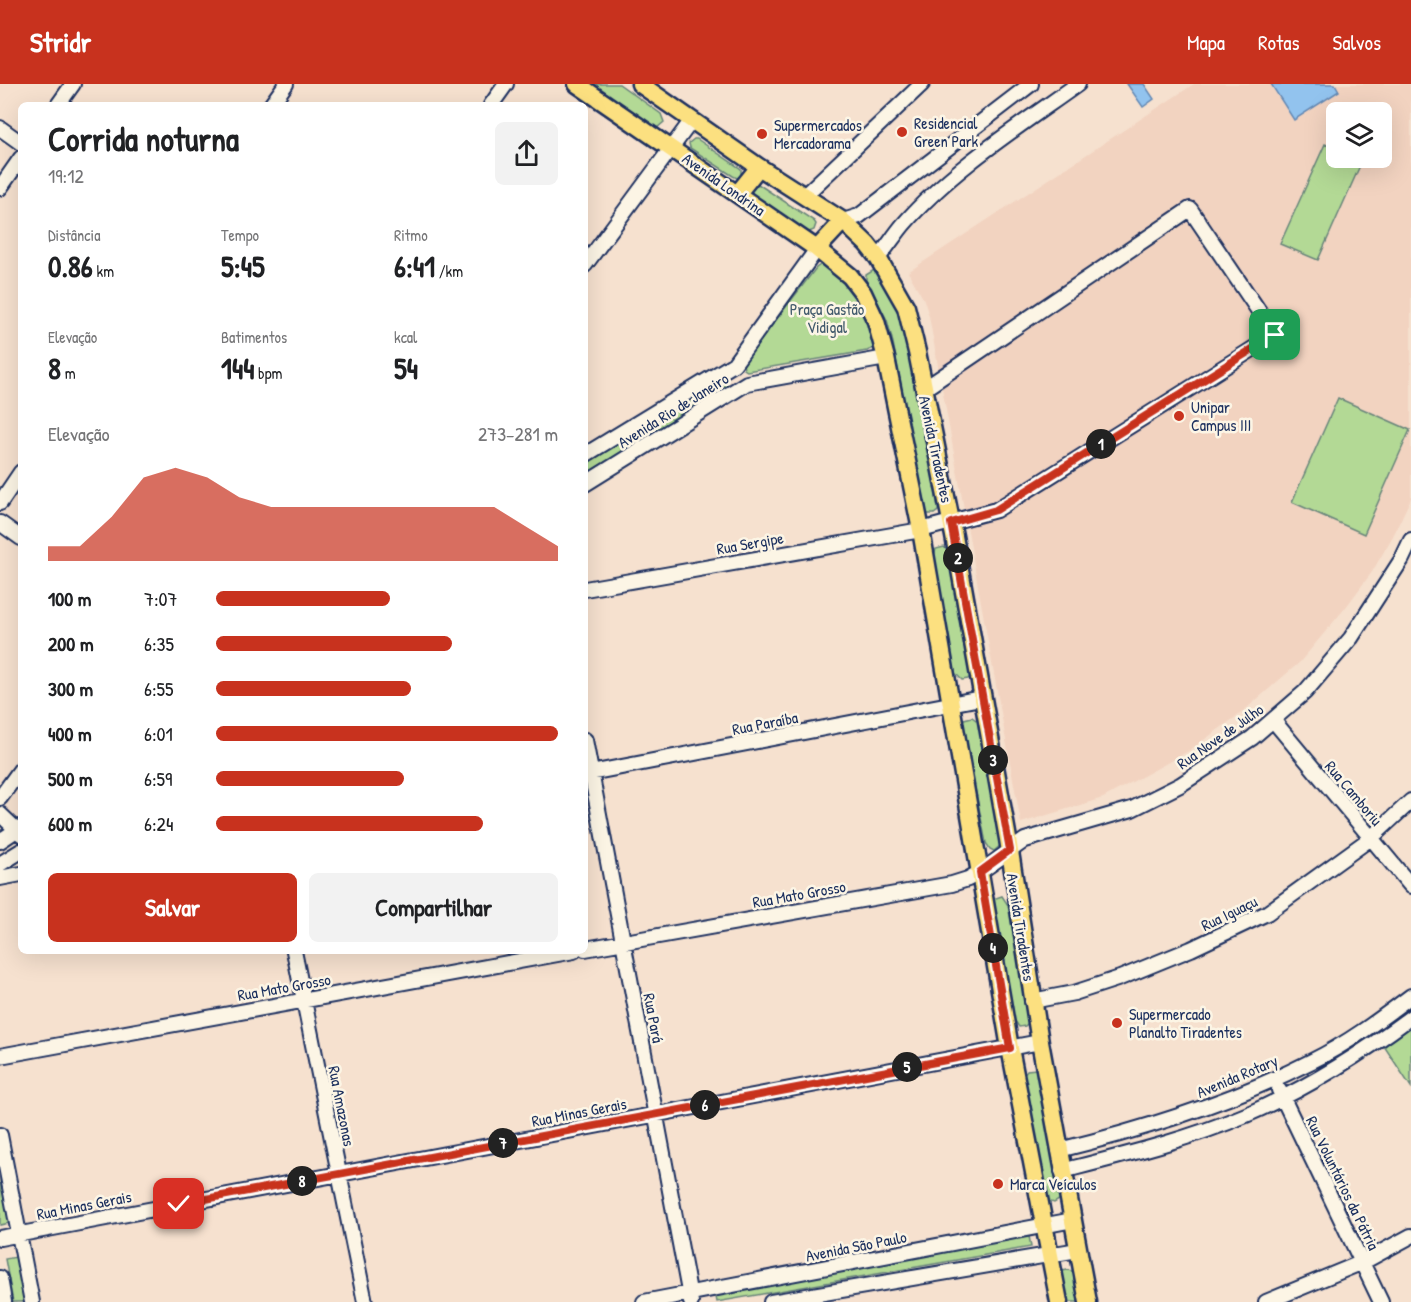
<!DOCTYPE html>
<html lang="pt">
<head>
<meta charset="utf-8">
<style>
  :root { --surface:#fff; --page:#f2f2f2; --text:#202124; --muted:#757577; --accent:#c8321e }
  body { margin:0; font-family:"Patrick Hand",sans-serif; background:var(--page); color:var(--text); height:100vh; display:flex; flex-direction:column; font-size:22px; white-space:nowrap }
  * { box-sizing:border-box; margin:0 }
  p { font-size:20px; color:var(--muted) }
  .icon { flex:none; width:33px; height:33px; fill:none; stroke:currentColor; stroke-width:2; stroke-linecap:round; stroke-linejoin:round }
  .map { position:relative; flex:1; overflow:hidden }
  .details { position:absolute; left:18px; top:18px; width:570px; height:852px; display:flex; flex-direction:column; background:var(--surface); border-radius:9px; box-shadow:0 6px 24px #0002 }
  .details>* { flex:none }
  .fabs { position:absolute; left:1326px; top:18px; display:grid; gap:12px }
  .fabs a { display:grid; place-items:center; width:66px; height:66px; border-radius:9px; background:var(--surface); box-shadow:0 6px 24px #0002; font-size:30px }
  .pin { position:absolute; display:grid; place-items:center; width:51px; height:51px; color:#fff; margin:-26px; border-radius:12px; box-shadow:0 3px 9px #0006 }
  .km { position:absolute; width:30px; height:30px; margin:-15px; border-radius:50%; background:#222; color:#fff; font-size:16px; line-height:30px; text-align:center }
  .round { display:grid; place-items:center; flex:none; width:63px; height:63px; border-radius:9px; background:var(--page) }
  .overview { display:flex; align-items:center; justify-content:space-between; height:102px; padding:0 30px }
  h1 { font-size:33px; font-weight:700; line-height:45px }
  .metrics { display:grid; grid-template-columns:repeat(3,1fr); gap:9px; height:102px; padding:6px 30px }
  .metrics div { display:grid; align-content:center }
  .metrics b { font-size:30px; font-weight:700 }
  .metrics small { font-size:16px; font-weight:400 }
  .metrics p { font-size:16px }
  .chart { height:168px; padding:12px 30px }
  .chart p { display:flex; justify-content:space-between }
  .chart svg { width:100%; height:108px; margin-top:6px; fill:var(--accent); opacity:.7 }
  .primary-button { display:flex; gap:12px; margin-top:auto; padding:12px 30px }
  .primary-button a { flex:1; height:69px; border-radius:9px; background:var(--accent); color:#fff; font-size:24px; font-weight:700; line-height:69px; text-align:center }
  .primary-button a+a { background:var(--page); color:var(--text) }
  ul { padding:0 30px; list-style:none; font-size:20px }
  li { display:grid; grid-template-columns:96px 72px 1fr; align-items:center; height:45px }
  li i { height:15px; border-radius:8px; background:var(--accent) }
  header { display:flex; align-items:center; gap:36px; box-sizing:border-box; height:84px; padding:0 30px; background:var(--accent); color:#fff }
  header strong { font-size:28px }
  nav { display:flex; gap:33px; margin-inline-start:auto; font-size:21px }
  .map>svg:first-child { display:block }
  .built { fill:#f2d3c0; fill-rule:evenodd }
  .green { fill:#b3d995; stroke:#67847a; stroke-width:1.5 }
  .water { fill:#92c3ee; stroke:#6288b4; stroke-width:1.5 }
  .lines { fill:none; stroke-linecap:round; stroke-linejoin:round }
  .minor-casing { stroke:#1b2f5e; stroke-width:18 }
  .major-casing { stroke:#1b2f5e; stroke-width:21 }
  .minor { stroke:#fcf5e5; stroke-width:14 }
  .major { stroke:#fce080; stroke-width:16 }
  .route-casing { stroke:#fff; stroke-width:12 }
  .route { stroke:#c8321e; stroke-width:8 }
  .poi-dot { fill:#c8321e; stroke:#fcf5e5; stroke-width:2 }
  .labels { text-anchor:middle; stroke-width:5; stroke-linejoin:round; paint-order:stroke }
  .poi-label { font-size:16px; fill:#1b2f5e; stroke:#fcf5e5; text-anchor:start }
  .street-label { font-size:16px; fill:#1b2f5e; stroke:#fcf5e5 }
  .park-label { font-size:16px; fill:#415a6c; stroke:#fcf5e5 }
</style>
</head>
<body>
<header>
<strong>Stridr</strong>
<nav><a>Mapa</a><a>Rotas</a><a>Salvos</a></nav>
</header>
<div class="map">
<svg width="1411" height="1218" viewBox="0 0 1411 1218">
  <rect width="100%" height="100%" fill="#f6e1cf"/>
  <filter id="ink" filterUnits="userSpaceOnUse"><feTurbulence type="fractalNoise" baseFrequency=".0167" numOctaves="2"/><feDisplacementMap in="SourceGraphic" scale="12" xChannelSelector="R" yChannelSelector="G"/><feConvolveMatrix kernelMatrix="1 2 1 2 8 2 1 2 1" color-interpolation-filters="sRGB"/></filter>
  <g filter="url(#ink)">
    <path class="built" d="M1194,0H1411V414L1393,452L1372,488L1346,523L1300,578L1240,630L1187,668L1103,714L1021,739L929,232L924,216L908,188ZM1336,28H1382V74H1336Z"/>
    <path class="green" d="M593,0H619L661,30L664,38L657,44L653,43Z
      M697,55L741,85V92L737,94L733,92L690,64L689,59L694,55Z
      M1325,60L1336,65V74H1355L1362,77L1318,176L1280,160Z
      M755,98L814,137L816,140L814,146L809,148L805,147L753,110L749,104Z
      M823,179L828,180L859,212L876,261L874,264L867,267L747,287L744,285L743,279L816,184Z
      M874,186C906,199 931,386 938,424V427L934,430H928L924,427L893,259L887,236L866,196V191Z
      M723,294L727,301L725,305L585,391V376Z
      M1338,314L1410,346L1364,450L1292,418Z
      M944,463L950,469L971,592L968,595L962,596L955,589L934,472L936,465Z
      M972,633L980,639L1001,761L994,767L990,765L986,759L962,640L964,635Z
      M1002,812L1008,821L1029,938L1025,942L1019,943L1013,934L992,820L993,815Z
      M1411,937V1003L1382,959Z
      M1036,985L1038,988L1061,1110L1059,1116L1054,1119L1048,1117L1046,1112L1023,991L1027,986Z
      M0,1081L10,1139L0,1141Z
      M1029,1152L1031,1163L717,1218L715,1208Z
      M16,1173L25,1218H13L5,1175Z
      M1067,1186L1072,1187L1075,1191L1080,1218H1065L1061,1192L1063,1187Z"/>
    <path class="water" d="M1127,0H1144L1154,15L1143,23Z
      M1271,0H1335L1339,7L1294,36Z"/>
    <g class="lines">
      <defs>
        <path id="minor" d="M58,21L73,0
          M271,21L286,0
          M491,21L506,0
          M0,44L21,59
          M0,104L21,74
          M804,112L922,0
          M843,137L859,132L1031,0
          M878,174C887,163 894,152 903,141C949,87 1021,41 1078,0
          M585,181L692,36
          M585,371L734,280L817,165
          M585,400L747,299L886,274
          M0,419L21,388
          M0,439L21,454
          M585,505L921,446L996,426L1275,251L1190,125L924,305
          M1273,636L1411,802
          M585,656L691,1218
          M585,690L981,614
          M0,714L21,685
          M0,730L21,750
          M0,757L21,743
          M0,780L21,767
          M0,794L21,790
          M585,865L952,800L968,795L980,788L1025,756L1132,725L1180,701L1252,654L1305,608L1351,554L1402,475L1411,456
          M294,867L365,1218
          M1032,917L1074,909L1120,894L1191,865L1267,829L1371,754L1411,717
          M0,972L574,867
          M1279,1006L1381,1218
          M0,1051L32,1218
          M1059,1066C1146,1045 1232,1018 1312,977C1347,960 1379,936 1411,912
          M1062,1087C1125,1071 1187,1056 1246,1031C1304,1006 1360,971 1411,933
          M0,1154L1040,958
          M0,1194L4,1218
          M644,1218L1073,1136
          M771,1218L1078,1166
          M1266,1218L1363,1178L1411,1152"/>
        <path id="major" d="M577,0L817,165L850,192L863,209L876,237L886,274L921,446L1010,964L1059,1218
          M640,0L759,83L843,137L867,160L878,174L906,223L917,268L954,452L1008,755L1040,958L1088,1218
          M738,109L759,83
          M817,165L843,137"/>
      </defs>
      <use href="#minor" class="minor-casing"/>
      <use href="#major" class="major-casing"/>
      <use href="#minor" class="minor"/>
      <use href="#major" class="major"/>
    </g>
  </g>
  <g class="lines" filter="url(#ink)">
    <defs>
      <path id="route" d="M179,1120L1010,964L980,788L1010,766L951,439L996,426L1275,251"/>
    </defs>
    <use href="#route" class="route-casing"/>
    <use href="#route" class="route"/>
  </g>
  <g class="poi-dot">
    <circle cx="902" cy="48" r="6"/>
    <circle cx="762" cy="50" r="6"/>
    <circle cx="1179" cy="332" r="6"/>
    <circle cx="1117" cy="939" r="6"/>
    <circle cx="998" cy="1100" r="6"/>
  </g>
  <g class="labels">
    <g class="poi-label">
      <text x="914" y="45">Residencial<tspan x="914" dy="18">Green Park</tspan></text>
      <text x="774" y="47">Supermercados<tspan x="774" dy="18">Mercadorama</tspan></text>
      <text x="1191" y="329">Unipar<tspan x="1191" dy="18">Campus III</tspan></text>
      <text x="1129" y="936">Supermercado<tspan x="1129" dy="18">Planalto Tiradentes</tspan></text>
      <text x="1010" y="1106">Marca Veículos</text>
    </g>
    <g class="street-label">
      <text transform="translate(724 100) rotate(35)" y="6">Avenida Londrina</text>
      <text transform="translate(673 326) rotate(-32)" y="6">Avenida Rio de Janeiro</text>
      <text transform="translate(936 365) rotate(78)" y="6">Avenida Tiradentes</text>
      <text transform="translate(750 459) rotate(-10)" y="6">Rua Sergipe</text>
      <text transform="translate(765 639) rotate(-11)" y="6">Rua Paraíba</text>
      <text transform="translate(1220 652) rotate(-35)" y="6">Rua Nove de Julho</text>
      <text transform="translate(1354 709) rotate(50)" y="6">Rua Camboriu</text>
      <text transform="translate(799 810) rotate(-10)" y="6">Rua Mato Grosso</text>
      <text transform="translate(1229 829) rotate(-26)" y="6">Rua Iguaçu</text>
      <text transform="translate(1021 843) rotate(81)" y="6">Avenida Tiradentes</text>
      <text transform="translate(284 903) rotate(-10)" y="6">Rua Mato Grosso</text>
      <text transform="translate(654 934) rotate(79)" y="6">Rua Pará</text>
      <text transform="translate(1237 992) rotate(-23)" y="6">Avenida Rotary</text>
      <text transform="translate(342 1022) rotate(79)" y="6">Rua Amazonas</text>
      <text transform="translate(579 1028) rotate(-11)" y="6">Rua Minas Gerais</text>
      <text transform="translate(1343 1099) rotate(64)" y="6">Rua Voluntários da Pátria</text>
      <text transform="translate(84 1121) rotate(-11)" y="6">Rua Minas Gerais</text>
      <text transform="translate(856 1162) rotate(-11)" y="6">Avenida São Paulo</text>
    </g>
    <g class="park-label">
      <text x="827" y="231">Praça Gastão<tspan x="827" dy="18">Vidigal</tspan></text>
    </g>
  </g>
</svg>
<div class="fabs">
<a><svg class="icon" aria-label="layers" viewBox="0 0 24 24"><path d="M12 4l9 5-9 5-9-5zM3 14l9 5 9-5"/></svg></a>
</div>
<div class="pin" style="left:1275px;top:251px;background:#1e9e55"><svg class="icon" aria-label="arrive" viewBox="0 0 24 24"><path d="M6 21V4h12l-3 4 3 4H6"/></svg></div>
<div class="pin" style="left:179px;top:1120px;background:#d93025"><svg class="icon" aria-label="check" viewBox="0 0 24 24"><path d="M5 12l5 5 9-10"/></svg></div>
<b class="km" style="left:1101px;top:360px">1</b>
<b class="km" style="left:958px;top:474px">2</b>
<b class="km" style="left:993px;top:676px">3</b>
<b class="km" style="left:993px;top:864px">4</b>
<b class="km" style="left:907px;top:983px">5</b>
<b class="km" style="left:705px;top:1021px">6</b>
<b class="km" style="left:503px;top:1059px">7</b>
<b class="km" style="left:302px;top:1097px">8</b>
<section class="details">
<div class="overview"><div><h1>Corrida noturna</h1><p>19:12</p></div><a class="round"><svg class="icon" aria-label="share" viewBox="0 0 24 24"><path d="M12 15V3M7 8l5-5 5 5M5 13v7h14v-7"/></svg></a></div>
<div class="metrics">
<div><p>Distância</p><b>0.86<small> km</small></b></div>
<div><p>Tempo</p><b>5:45</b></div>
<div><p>Ritmo</p><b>6:41<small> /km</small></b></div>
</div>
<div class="metrics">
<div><p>Elevação</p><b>8<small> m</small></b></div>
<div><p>Batimentos</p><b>144<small> bpm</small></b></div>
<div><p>kcal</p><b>54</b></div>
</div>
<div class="chart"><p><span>Elevação</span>273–281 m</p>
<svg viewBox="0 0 160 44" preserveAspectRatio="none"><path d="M0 44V38L10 38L20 26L30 10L40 6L50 10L60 18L70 22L80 22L90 22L100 22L110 22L120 22L130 22L140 22L150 30L160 38V44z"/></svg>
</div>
<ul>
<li><b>100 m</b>7:07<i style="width:51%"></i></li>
<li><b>200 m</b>6:35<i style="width:69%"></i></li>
<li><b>300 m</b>6:55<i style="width:57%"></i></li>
<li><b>400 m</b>6:01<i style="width:100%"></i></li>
<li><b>500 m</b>6:59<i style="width:55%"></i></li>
<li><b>600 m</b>6:24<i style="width:78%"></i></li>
</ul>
<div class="primary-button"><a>Salvar</a><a>Compartilhar</a></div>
</section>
</div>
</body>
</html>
